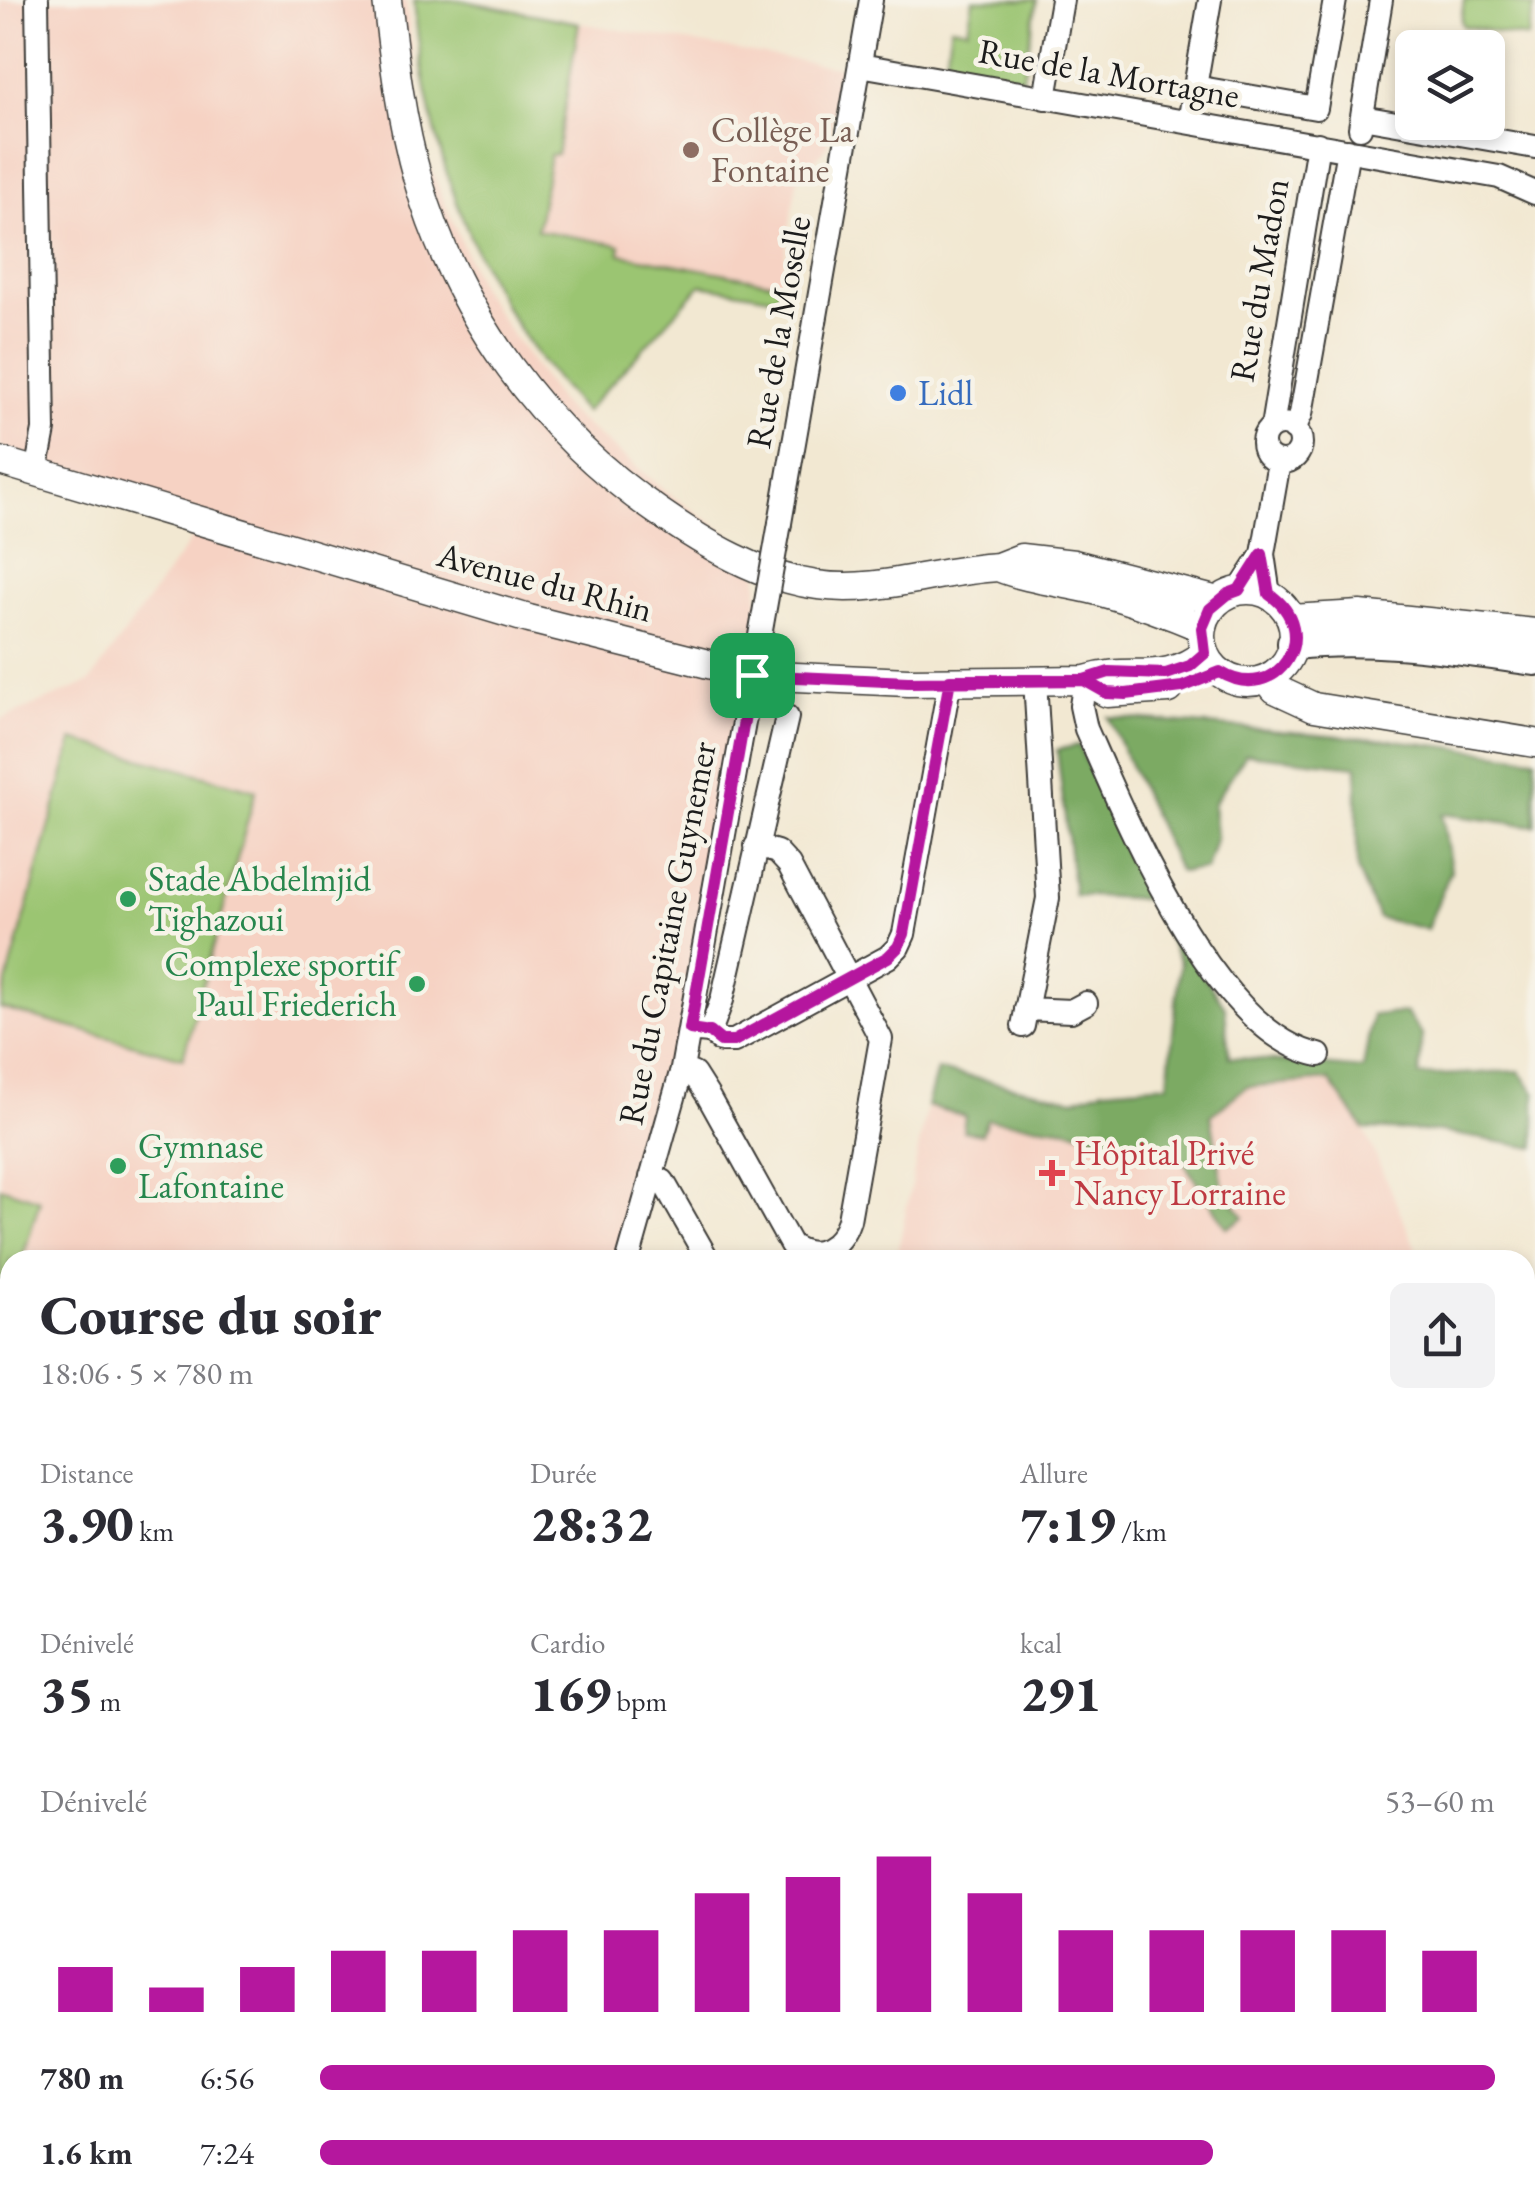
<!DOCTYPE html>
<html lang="fr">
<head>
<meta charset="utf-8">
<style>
  :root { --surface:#fff; --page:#f2f2f3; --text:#2b2b33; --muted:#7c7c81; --accent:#b5179e }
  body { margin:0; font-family:"EB Garamond",serif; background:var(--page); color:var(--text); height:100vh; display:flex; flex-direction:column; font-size:38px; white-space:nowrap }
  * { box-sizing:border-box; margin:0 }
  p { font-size:32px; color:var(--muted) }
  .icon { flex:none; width:55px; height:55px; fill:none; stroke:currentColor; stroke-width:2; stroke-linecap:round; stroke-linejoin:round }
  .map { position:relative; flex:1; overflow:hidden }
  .side { position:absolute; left:0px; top:1250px; width:1535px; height:962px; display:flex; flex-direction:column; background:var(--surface); border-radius:30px 30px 0 0; box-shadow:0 5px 15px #0003 }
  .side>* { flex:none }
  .tools { position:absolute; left:1395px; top:30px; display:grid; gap:20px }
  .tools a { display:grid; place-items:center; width:110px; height:110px; border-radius:15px; background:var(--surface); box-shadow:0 5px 15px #0003; font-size:50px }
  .pin { position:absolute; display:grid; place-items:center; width:85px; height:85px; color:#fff; margin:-42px; border-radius:20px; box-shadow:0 5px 15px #0006 }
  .round { display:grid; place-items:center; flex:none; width:105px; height:105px; border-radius:15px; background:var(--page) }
  .headline { display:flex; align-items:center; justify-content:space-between; height:170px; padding:0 40px }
  h1 { font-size:55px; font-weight:800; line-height:75px }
  .figures { display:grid; grid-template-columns:repeat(3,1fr); gap:15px; height:170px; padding:10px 40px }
  .figures div { display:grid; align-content:center }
  .figures b { font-size:50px; font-weight:800 }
  .figures small { font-size:28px; font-weight:400 }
  .figures p { font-size:28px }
  .chart { height:280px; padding:20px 40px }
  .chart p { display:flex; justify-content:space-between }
  .chart svg { width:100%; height:180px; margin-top:10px; stroke:var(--accent); stroke-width:6 }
  ul { padding:0 40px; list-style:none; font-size:32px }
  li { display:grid; grid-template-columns:160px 120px 1fr; align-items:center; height:75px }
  li i { height:25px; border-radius:12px; background:var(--accent) }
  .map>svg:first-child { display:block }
  .built { fill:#f6d2c3 }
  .green { fill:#9bc572; stroke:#5c7047; stroke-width:2.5 }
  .forest { fill:#7caa64; stroke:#4c6340; stroke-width:2.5 }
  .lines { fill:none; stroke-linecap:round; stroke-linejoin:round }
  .minor-casing { stroke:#3c3b37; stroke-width:26 }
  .major-casing { stroke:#3c3b37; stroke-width:31 }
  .highway-casing { stroke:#3c3b37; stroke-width:36 }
  .minor { stroke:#fff; stroke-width:22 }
  .major { stroke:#fff; stroke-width:28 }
  .highway { stroke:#fff; stroke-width:32 }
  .minor-bridge-casing { stroke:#3c3b37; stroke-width:26; stroke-linecap:butt }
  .minor-bridge { stroke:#fff; stroke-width:22 }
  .route-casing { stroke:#fff; stroke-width:20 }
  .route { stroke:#b5179e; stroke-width:12 }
  .education-dot { fill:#8d6e63; stroke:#f7f3e8; stroke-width:4 }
  .shop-dot { fill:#3f7fe0; stroke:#f7f3e8; stroke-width:4 }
  .leisure-dot { fill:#2e9e5b; stroke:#f7f3e8; stroke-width:4 }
  .health-dot { fill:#e0444e; stroke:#f7f3e8; stroke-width:4 }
  .labels { text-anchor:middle; stroke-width:9; stroke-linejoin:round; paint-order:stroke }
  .street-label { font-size:35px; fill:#1c1c1c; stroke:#f7f3e8 }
  .education-label { font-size:35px; fill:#785e54; stroke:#f7f3e8; text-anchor:start }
  .shop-label { font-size:35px; fill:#366cbe; stroke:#f7f3e8; text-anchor:start }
  .leisure-label { font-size:35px; fill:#27864d; stroke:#f7f3e8; text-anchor:start }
  .health-label { font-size:35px; fill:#be3a42; stroke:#f7f3e8; text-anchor:start }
</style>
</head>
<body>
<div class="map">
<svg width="1535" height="2212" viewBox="0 0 1535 2212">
  <rect width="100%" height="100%" fill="#f7f3e8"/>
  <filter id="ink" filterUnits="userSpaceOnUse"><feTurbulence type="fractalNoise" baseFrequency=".01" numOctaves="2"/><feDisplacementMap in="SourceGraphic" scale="20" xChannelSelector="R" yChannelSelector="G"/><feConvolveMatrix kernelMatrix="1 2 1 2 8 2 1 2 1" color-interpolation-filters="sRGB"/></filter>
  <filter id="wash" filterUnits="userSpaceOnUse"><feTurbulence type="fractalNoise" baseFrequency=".0048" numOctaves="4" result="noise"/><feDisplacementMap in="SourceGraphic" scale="40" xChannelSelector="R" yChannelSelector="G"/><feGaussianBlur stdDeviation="2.25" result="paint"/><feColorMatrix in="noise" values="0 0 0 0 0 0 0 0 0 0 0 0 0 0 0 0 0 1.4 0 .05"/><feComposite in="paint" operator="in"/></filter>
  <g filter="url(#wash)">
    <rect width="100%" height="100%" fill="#f2e8d2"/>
    <path class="built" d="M0,0H406L426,158L481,290L563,407L668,493L758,555V682L633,1260H10V1923L0,1922V720L90,682L195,534L0,447Z
      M579,23L841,68L827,146L797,180L780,284L619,254L620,245L537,230L550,154L557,153Z
      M1329,1080L1364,1129L1421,1260H896L927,1106L965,1116L1068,1129L1181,1159L1243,1217L1223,1187L1211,1115L1246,1087Z
      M1525,1384L1535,1385V1835L1525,1833Z
      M730,2202V2212H316V2203Z"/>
    <path class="green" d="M414,0H460L579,23L557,154L550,155L537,230L620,245V254L780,284L777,298L701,285L585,412C477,300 427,153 414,0Z
      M973,0H1037L1023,78L945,65L951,26L968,29Z
      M1464,0H1500L1534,6L1528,38L1463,26L1461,21Z
      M73,740L256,790L183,1058L0,1008Z
      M0,1187L40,1200L22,1260H10V1302L0,1335Z"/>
    <path class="forest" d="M1108,717L1402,741L1535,758V826L1442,814L1451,870L1427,929L1378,918L1357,870V766L1246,754L1213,804L1216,836L1206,869L1179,872Z
      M1079,745L1133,871L1225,1007L1229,1057L1363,1069L1372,1015L1406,1013L1422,1035L1419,1076L1519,1071L1535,1092V1148L1441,1132L1364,1129L1329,1080L1246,1087L1211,1115L1223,1187L1244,1217L1227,1228L1181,1158L1068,1129L987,1119L982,1134L963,1131L965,1116L927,1106L937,1070L1074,1099L1103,1089L1168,1084L1180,962L1149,899L1074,895L1057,750Z"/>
  </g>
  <g filter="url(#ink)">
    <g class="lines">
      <defs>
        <path id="minor" d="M860,65L1499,177L1535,193
          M1195,87L1316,108L1335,0
          M1045,98L1062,0
          M1362,117L1535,147
          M1189,122L1210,0
          M1360,128L1381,0
          M1263 443a19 19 0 1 1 38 0a19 19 0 1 1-38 0Z
          M1272,427L1318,144
          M1294,429L1301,414L1348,150
          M36,472L44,430L37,0
          M780,523L871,0
          M1239,591L1263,554
          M1269,595L1263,554L1279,462
          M1085,680L1081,706L1086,729C1126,819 1214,1034 1319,1055
          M1026,1009L1071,1011L1086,1003
          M1023,1026L1048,898L1035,680
          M698,1031L710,1032L722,1000L787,717
          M710,1032L721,1041H734L888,957L898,947L904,934L950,680
          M682,1069L694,1074L708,1096L791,1245C817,1263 840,1247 849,1220L881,1039L789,865L777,852L756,846
          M651,1177L663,1181L708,1260
          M628,1260L682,1069L755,661
          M0,1473L10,1478
          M1525,1908L1535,1905
          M0,2069H10
          M62,2202V2212
          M134,2202V2212
          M712,2202V2212
          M445,2212L446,2202
          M486,2212L487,2202"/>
        <path id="major" d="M387,0C394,61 401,121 418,180C457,315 543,433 659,512C705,544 760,577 817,585C877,594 938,570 998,567L1021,558L1074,564L1218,601
          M0,461L529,619L752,675L908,682L1085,680C1132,665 1162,687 1205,653
          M998,567C1030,580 1064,582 1098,591C1134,601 1168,613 1203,628
          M1202 636a46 46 0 1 1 92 0a46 46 0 1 1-92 0Z
          M1291,619L1360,615L1535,633
          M1267,678L1275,689L1314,707L1535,743
          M1085,680L1107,693L1169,689"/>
        <path id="highway" d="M1294,643C1375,634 1455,648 1535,659"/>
      </defs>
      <use href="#minor" class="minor-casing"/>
      <use href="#major" class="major-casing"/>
      <use href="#highway" class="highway-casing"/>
      <use href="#minor" class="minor"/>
      <use href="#major" class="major"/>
      <use href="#highway" class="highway"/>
      <defs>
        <path id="minor-bridge" d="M758,647L780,523"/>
      </defs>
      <use href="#minor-bridge" class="minor-bridge-casing"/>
      <use href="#minor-bridge" class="minor-bridge"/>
    </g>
  </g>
  <g class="lines" filter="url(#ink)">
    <defs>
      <path id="route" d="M752,675L908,682L1084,680L1109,672L1166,674L1190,666L1205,653L1202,628L1210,609L1228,594L1239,590L1262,554L1269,594C1325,632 1277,707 1220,672L1182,687L1126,694L1107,693L1084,680H950L904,934L898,947L888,957L734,1041H721L710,1032L690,1029L752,675"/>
    </defs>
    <use href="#route" class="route-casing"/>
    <use href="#route" class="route"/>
  </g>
  <circle class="education-dot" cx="691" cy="150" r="10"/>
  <circle class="shop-dot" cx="898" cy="393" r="10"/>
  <g class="leisure-dot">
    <circle cx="128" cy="899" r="10"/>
    <circle cx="417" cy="984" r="10"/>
    <circle cx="118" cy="1166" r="10"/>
  </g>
  <path class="health-dot" d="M1047 1158h10v10h10v10h-10v10h-10v-10h-10v-10h10z"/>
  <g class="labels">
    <g class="street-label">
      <text transform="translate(1109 73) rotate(10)" y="12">Rue de la Mortagne</text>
      <text transform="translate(1259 280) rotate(-80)" y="12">Rue du Madon</text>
      <text transform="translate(778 332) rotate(-80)" y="12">Rue de la Moselle</text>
      <text transform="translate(545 582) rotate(15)" y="12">Avenue du Rhin</text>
      <text transform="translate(667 933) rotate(-79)" y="12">Rue du Capitaine Guynemer</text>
    </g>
    <g class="education-label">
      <text x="711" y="142">Collège La<tspan x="711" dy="40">Fontaine</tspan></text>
    </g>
    <g class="shop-label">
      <text x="918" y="405">Lidl</text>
    </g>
    <g class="leisure-label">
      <text x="148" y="891">Stade Abdelmjid<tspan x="148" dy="40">Tighazoui</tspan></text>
      <text x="397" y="976" text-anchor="end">Complexe sportif<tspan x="397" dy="40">Paul Friederich</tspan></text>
      <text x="138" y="1158">Gymnase<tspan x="138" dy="40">Lafontaine</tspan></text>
    </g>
    <g class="health-label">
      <text x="1074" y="1165">Hôpital Privé<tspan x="1074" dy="40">Nancy Lorraine</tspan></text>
    </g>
  </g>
</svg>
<div class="tools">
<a><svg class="icon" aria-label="layers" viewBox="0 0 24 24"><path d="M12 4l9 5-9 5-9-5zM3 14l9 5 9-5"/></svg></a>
</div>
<div class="pin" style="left:752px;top:675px;background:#1e9e55"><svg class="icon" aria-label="arrive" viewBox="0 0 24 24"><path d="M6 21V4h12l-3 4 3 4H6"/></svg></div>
<section class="side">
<div class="headline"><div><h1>Course du soir</h1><p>18:06 · 5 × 780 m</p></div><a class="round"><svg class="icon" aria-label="share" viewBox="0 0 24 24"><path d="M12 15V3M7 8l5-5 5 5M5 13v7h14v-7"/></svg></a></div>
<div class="figures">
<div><p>Distance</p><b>3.90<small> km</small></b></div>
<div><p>Durée</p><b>28:32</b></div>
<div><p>Allure</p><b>7:19<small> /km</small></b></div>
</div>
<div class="figures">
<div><p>Dénivelé</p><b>35<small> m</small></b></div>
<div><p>Cardio</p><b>169<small> bpm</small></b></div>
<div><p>kcal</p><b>291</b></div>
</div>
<div class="chart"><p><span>Dénivelé</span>53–60 m</p>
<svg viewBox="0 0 160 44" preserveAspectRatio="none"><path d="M5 44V33M15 44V38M25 44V33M35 44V29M45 44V29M55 44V24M65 44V24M75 44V15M85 44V11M95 44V6M105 44V15M115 44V24M125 44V24M135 44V24M145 44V24M155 44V29"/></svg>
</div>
<ul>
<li><b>780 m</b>6:56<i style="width:100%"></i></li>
<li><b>1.6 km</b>7:24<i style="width:76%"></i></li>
</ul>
</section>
</div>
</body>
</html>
